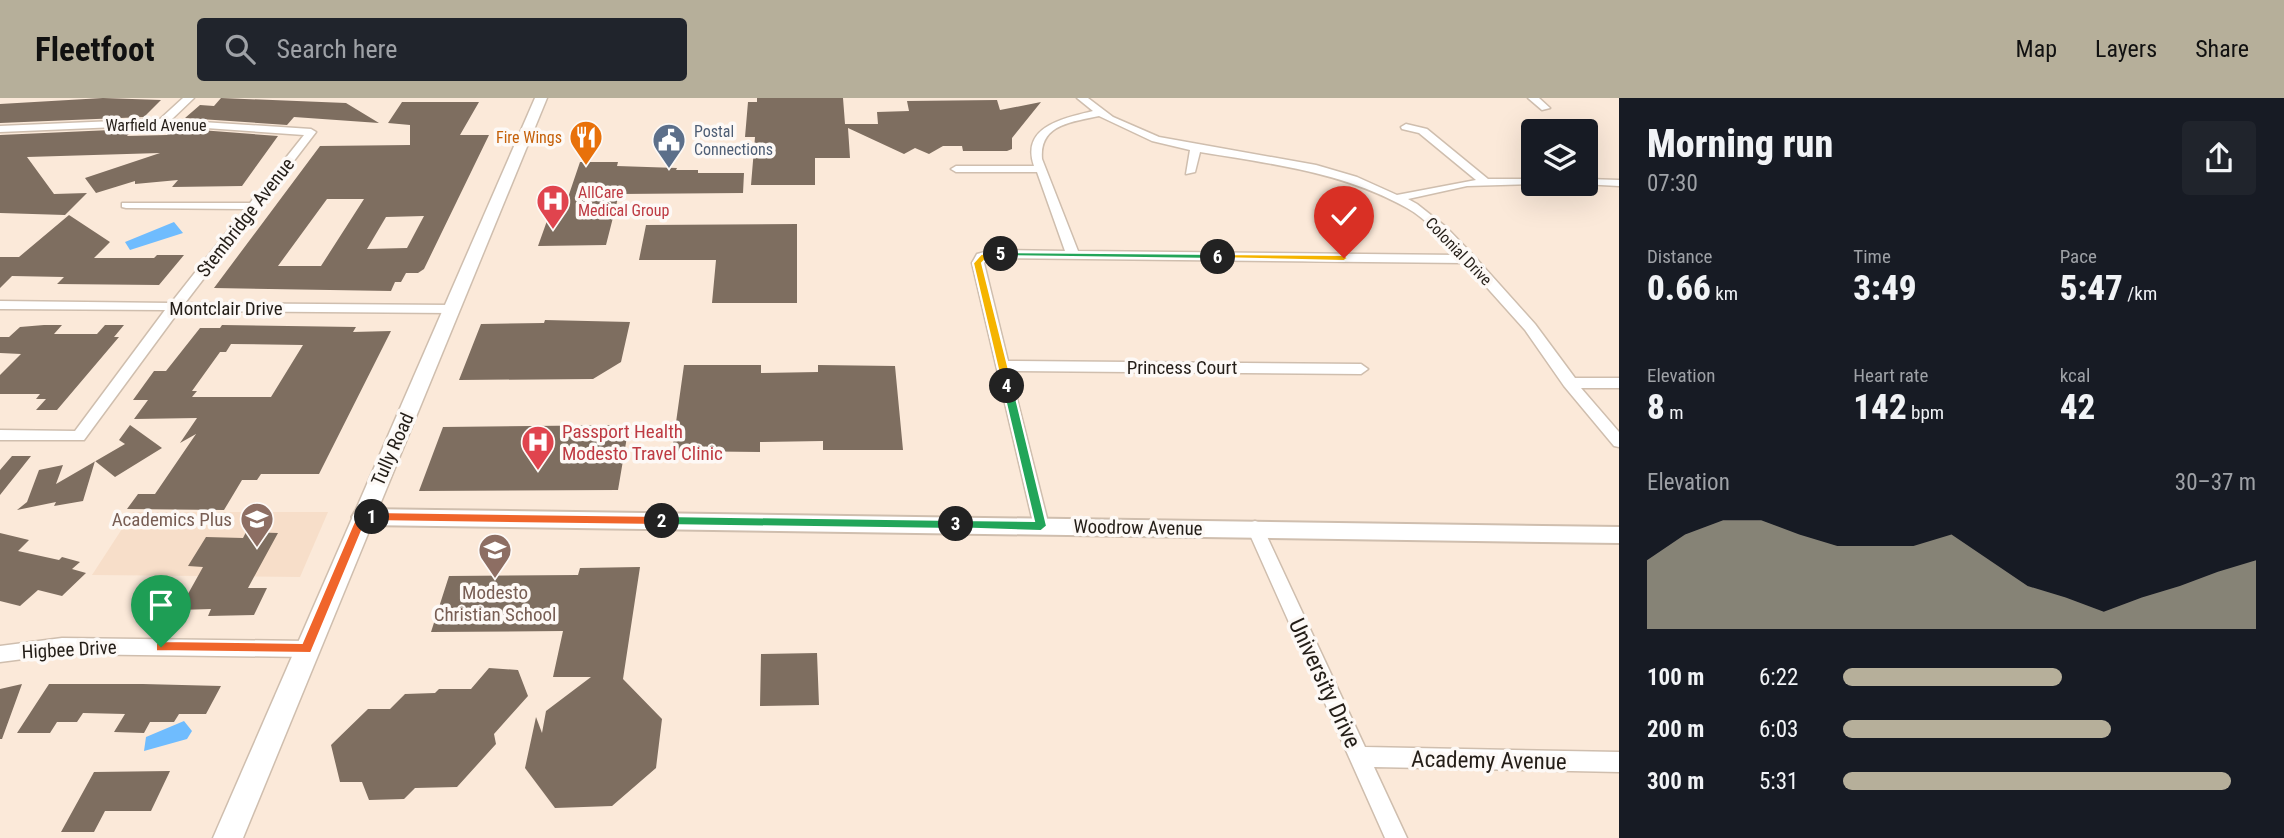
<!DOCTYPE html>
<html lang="en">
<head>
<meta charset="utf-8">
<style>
  :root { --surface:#171b24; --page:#20242c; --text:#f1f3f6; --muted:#9ea1a6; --accent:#b6af9a }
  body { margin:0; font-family:"Roboto Condensed",sans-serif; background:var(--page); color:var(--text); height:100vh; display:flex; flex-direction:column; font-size:26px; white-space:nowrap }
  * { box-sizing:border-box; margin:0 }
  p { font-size:23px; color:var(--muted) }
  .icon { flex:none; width:38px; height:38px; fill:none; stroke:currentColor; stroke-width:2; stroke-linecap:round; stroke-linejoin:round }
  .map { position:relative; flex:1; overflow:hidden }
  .sheet { display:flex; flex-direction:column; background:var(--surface); width:665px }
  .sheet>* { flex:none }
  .tools { position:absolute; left:1521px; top:21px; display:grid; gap:14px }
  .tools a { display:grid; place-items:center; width:77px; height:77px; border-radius:7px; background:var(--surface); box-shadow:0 7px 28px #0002; font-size:35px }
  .pin { position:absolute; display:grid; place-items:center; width:60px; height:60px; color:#fff; margin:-72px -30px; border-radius:50% 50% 50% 0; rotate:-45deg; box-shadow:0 0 7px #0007 }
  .pin .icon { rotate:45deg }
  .km { position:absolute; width:35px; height:35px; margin:-18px; border-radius:50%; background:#222; color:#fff; font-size:19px; line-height:35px; text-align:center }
  .round { display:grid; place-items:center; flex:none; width:74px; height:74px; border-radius:7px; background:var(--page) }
  .headline { display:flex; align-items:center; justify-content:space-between; height:119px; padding:0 28px }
  h1 { font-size:38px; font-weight:800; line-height:52px }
  .figures { display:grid; grid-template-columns:repeat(3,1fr); gap:10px; height:119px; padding:7px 28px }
  .figures div { display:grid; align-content:center }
  .figures b { font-size:35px; font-weight:800 }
  .figures small { font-size:19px; font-weight:400 }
  .figures p { font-size:19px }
  .chart { height:196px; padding:14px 28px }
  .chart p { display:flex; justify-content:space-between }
  .chart svg { width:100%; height:126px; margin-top:7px; fill:var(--accent); opacity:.7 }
  ul { padding:0 28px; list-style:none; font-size:23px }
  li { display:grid; grid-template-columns:112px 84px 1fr; align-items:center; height:52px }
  li i { height:18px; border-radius:9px; background:var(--accent) }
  header { display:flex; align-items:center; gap:42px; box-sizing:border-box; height:98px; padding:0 35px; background:var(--accent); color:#111 }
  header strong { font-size:33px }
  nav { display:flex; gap:38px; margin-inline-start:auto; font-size:24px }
  .search { width:490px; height:63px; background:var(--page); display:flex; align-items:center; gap:18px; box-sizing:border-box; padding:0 24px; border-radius:7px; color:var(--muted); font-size:26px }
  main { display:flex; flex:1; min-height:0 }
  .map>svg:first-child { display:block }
  .built { fill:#f7dec9 }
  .water { fill:#6fbcfe }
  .building { fill:#7e6e60; fill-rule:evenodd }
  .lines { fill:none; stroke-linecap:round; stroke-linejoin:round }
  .minor-casing { stroke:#cfbeae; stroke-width:3 }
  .tertiary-casing { stroke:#cfbeae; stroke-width:4 }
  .secondary-casing { stroke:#cfbeae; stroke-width:3 }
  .minor { fill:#fff; fill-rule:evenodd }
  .tertiary { fill:#fff; fill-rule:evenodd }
  .secondary { fill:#fff; fill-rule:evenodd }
  .split-1 { fill:#f0652b; stroke:#fff; stroke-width:2 }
  .split-2 { fill:#f0652b; stroke:#fff; stroke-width:2 }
  .split-3 { fill:#22a559; stroke:#fff; stroke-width:2 }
  .split-4 { fill:#22a559; stroke:#fff; stroke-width:2 }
  .split-5 { fill:#f5b400; stroke:#fff; stroke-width:2 }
  .split-6 { fill:#22a559; stroke:#fff; stroke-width:2 }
  .split-7 { fill:#f5b400; stroke:#fff; stroke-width:2 }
  .labels { text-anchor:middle; stroke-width:7; stroke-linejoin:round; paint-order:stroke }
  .far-street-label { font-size:16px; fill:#241e18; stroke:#fdf9f6 }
  .far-service-label { font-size:16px; fill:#4e5e75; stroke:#fdf9f6; text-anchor:start }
  .far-food-label { font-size:16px; fill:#c56008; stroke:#fdf9f6; text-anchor:end }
  .far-health-label { font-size:16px; fill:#be3a42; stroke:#fdf9f6; text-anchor:start }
  .street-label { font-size:19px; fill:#241e18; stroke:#fdf9f6 }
  .health-label { font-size:19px; fill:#be3a42; stroke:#fdf9f6; text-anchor:start }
  .education-label { font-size:19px; fill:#785e54; stroke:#fdf9f6; text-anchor:end }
  .near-street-label { font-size:23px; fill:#241e18; stroke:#fdf9f6 }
</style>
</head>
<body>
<header>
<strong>Fleetfoot</strong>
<div class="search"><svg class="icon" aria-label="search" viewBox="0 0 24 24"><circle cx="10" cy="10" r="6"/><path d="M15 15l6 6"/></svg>Search here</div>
<nav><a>Map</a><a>Layers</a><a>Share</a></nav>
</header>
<main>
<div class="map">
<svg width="1619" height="740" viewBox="0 0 1619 740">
  <rect width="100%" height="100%" fill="#fbe9d9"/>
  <path class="built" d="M133,414H328L300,479L92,477Z"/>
  <path class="water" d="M174,124L183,135L130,152L125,144Z
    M184,623L192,633L187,641L144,653L146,639Z"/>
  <path class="building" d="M103,0L161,2L144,19L0,25V6Z
    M221,0L346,5L379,25L294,19L287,27L185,20L200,7L214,8Z
    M757,0H843L845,26H878L877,14L909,13L907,3L997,2L1000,12L1041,4L1012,40V51L1007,53H963L962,48H943L929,56L915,50L904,56L848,30L850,60H815V87H751L755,39H745L748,4H757Z
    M402,4H479L460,37H489L424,171L418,175H406L401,184H395L391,193L214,190L320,48L410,47V27L388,25ZM327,101H364L321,168H278ZM424,118L407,150L367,151L386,119Z
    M174,30L278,38L242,88L172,89L178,82L135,86V83L96,95L85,80L160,55L27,59L54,96L87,95L65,117L0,115V37L133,31L127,38L167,37Z
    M580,64H618L617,68L677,70L676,72H698V75H744L743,95L619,96L606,147L538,148L548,120H561Z
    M69,117L110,144L94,160H154L157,157H184L159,187L57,186L64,179L12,178L0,190V159H19Z
    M797,126V205H712L716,162H639L646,127Z
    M545,222L630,224L621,264L593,281L459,282L481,226L544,225Z
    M44,227H62L54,236H97L105,227H124L114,239H119L57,312H36L46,301H36L40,296H0V277L21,256L0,255V239H9L20,229Z
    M222,227L356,229L353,234L391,233L319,376H261L257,382H242L224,412L127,411L138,396H155L196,336L180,345L197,320L134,321L148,302H133L154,273H166L200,230H220ZM231,246L303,247L271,299H192L197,293H192L220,254H226Z
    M684,267H761V275L818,274V267L895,268L903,352H823V343L760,344V354L672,353Z
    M130,327L162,350L115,379L95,363L83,403L54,408L56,404L17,412L27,404L39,372L63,367L56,386L125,346L119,342Z
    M629,327L618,392L419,393L443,329Z
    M12,358H31L0,397V372Z
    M246,434L278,435L248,490H267L254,517L208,518L211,511L179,512L203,469L188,468L206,439L243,440Z
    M0,435L29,442L18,453L59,462L62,459L80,464L72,471L86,475L62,498L38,492L20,508L0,503Z
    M640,469L623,581L662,621L656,670L612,708L555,710L525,670L536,619L542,635L546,613L591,579H553L563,533L431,534L449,478L578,477L580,470Z
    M817,555L819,607L760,608L761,556Z
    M489,570L518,572L528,598L494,636L496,646L457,689L415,690L404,701L369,702L362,684H340L331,647L368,611H390L405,596L435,595L439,591H471Z
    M22,586L2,641H0V591Z
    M49,586H143L221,588L206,616H179L174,624H150L144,635L114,634L125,616L83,615L77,624H57L50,635H17Z
    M170,673L151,713H105L94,734H61L94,674Z"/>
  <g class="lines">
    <defs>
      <path id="minor" d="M183,0H194L171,22L311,31L316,34L185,205L451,207L458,211L451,215L179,213L84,342H0V332L75,333L165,212L0,211V203L171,205L245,111L126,110L122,109V105H250L304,37L163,27L0,34V28L160,21Z
        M1077,0H1088L1113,19L1159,39L1316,67L1357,79L1397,97L1476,82L1419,35L1402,31L1401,29L1406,26L1427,31L1488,81H1533V86H1537L1467,88L1408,101L1417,106L1446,129L1474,158L1535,226L1575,280H1619V290H1581L1619,334V349L1614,348L1564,288L1525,232L1465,165L993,160L986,161L984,165L1008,263L1361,266L1368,271L1361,276L1010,273L1049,428L1047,433H1035L972,165L977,156L993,152L1065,153L1037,74H956L951,71L956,68H1034C1020,28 1065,20 1093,13ZM1099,18L1152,43L1190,52L1186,76L1195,74L1200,54C1272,66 1343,74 1407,110C1427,121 1443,141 1458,157L1078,153L1042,61C1039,26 1072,24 1099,18Z
        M1528,0H1539L1550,10L1542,12Z
        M1586,81L1619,82V88L1582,86H1586Z
        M1255,423L1261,425L1263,430L1365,649L1619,654V674L1374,669L1407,740H1385L1247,430L1249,425Z
        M62,540L307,543L314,545L316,551L314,557L307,559L62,556L0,564V548Z"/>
      <path id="tertiary" d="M362,411L1619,429V445L362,427L355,424L352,419L355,414Z"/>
      <path id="secondary" d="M535,0H547L243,740H213Z"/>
    </defs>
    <use href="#minor" class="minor-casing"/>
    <use href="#tertiary" class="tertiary-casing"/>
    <use href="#secondary" class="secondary-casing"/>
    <use href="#minor" class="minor"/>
    <use href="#tertiary" class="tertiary"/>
    <use href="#secondary" class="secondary"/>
  </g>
  <path class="split-1" d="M372,414L378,419L376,422L366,423L311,555L156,553V545L161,543L302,545L356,419L362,414Z"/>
  <path class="split-2" d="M372,414L662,418L668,423L662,427L372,423L366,419Z"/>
  <path class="split-3" d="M662,418L956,422L962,426L956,431L662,427L656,423Z"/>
  <path class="split-4" d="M1007,285L1013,288L1047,428L1041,433L951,430L950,426L956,422L1034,423L1002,288Z"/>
  <path class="split-5" d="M1001,154L1004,155V158L987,160L982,165L1013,288L1007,292L1002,288L973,165L981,156Z"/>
  <path class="split-6" d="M1001,154L1218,156L1223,159L1218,161L998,158V155Z"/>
  <path class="split-7" d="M1218,156L1344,157L1348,160L1344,163L1215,160V157Z"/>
  <defs>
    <symbol id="restaurant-pin" viewBox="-11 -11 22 30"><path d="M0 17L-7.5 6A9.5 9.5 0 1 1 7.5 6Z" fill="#e8710a" stroke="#fdf9f6"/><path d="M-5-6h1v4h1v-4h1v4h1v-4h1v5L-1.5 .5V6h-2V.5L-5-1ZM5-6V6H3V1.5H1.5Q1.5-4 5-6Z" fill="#fff"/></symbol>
    <symbol id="civic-pin" viewBox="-11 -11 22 30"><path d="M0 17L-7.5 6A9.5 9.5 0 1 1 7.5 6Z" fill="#5c6f8a" stroke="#fdf9f6"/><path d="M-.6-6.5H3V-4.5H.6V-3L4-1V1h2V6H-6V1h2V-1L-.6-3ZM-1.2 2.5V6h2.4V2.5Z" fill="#fff"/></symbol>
    <symbol id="hospital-pin" viewBox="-11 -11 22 30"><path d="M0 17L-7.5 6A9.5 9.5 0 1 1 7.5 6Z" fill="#e0444e" stroke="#fdf9f6"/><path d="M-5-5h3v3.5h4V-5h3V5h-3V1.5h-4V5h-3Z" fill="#fff"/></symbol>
    <symbol id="school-pin" viewBox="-11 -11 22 30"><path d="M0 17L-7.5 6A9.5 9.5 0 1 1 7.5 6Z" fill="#8d6e63" stroke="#fdf9f6"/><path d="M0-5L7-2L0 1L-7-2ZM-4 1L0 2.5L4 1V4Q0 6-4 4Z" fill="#fff"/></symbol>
  </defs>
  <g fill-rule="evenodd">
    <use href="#restaurant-pin" x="567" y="20" width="38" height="52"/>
    <use href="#civic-pin" x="650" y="23" width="38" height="52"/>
    <use href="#hospital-pin" x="534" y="84" width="38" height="52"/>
    <use href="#hospital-pin" x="519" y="325" width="38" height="52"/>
    <use href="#school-pin" x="238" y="402" width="38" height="52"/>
    <use href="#school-pin" x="476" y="433" width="38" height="52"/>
  </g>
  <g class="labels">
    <g class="far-street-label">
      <text x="156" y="33">Warfield Avenue</text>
      <text transform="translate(1459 153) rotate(46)" y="6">Colonial Drive</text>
    </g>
    <g class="far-service-label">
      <text x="694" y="39">Postal<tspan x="694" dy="18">Connections</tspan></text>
    </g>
    <g class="far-food-label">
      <text x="562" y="45">Fire Wings</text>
    </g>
    <g class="far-health-label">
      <text x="578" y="100">AllCare<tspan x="578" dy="18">Medical Group</tspan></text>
    </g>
    <g class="street-label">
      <text transform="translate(245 119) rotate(-52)" y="7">Stembridge Avenue</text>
      <text x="226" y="217">Montclair Drive</text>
      <text x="1182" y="276">Princess Court</text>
      <text transform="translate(392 351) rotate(-66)" y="7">Tully Road</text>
      <text transform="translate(1138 429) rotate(1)" y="7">Woodrow Avenue</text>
      <text transform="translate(69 551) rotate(-3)" y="7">Higbee Drive</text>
    </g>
    <g class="health-label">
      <text x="562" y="340">Passport Health<tspan x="562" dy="22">Modesto Travel Clinic</tspan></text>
    </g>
    <g class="education-label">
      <text x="232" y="428">Academics Plus</text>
      <text x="495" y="501" text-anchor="middle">Modesto<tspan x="495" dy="22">Christian School</tspan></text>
    </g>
    <g class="near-street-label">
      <text transform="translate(1325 585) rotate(65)" y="8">University Drive</text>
      <text transform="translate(1489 662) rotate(1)" y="8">Academy Avenue</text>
    </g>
  </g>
</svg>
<div class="tools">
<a><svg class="icon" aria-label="layers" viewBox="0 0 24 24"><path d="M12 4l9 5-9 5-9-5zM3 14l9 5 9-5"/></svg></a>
</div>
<div class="pin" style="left:161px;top:549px;background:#1e9e55"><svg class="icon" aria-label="arrive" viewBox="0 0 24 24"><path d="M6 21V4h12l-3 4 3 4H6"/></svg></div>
<div class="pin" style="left:1344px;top:160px;background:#d93025"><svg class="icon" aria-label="check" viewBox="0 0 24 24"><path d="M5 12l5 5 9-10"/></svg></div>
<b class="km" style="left:372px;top:419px">1</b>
<b class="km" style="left:662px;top:423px">2</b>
<b class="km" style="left:956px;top:426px">3</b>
<b class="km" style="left:1007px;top:288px">4</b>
<b class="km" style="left:1001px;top:156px">5</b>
<b class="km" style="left:1218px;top:159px">6</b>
</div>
<section class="sheet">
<div class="headline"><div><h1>Morning run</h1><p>07:30</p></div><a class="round"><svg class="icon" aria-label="share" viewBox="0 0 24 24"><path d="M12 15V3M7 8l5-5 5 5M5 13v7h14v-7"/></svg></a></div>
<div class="figures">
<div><p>Distance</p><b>0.66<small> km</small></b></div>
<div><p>Time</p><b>3:49</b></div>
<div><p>Pace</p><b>5:47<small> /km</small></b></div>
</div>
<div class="figures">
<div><p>Elevation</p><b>8<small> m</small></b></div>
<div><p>Heart rate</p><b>142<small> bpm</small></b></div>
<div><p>kcal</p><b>42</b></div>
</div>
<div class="chart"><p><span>Elevation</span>30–37 m</p>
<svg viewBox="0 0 160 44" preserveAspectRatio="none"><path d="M0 44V20L10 11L20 6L30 6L40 11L50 15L60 15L70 15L80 11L90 20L100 29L110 33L120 38L130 33L140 29L150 24L160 20V44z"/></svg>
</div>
<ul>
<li><b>100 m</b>6:22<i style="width:53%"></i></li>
<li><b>200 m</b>6:03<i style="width:65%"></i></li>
<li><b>300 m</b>5:31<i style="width:94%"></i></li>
</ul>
</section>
</main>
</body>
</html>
